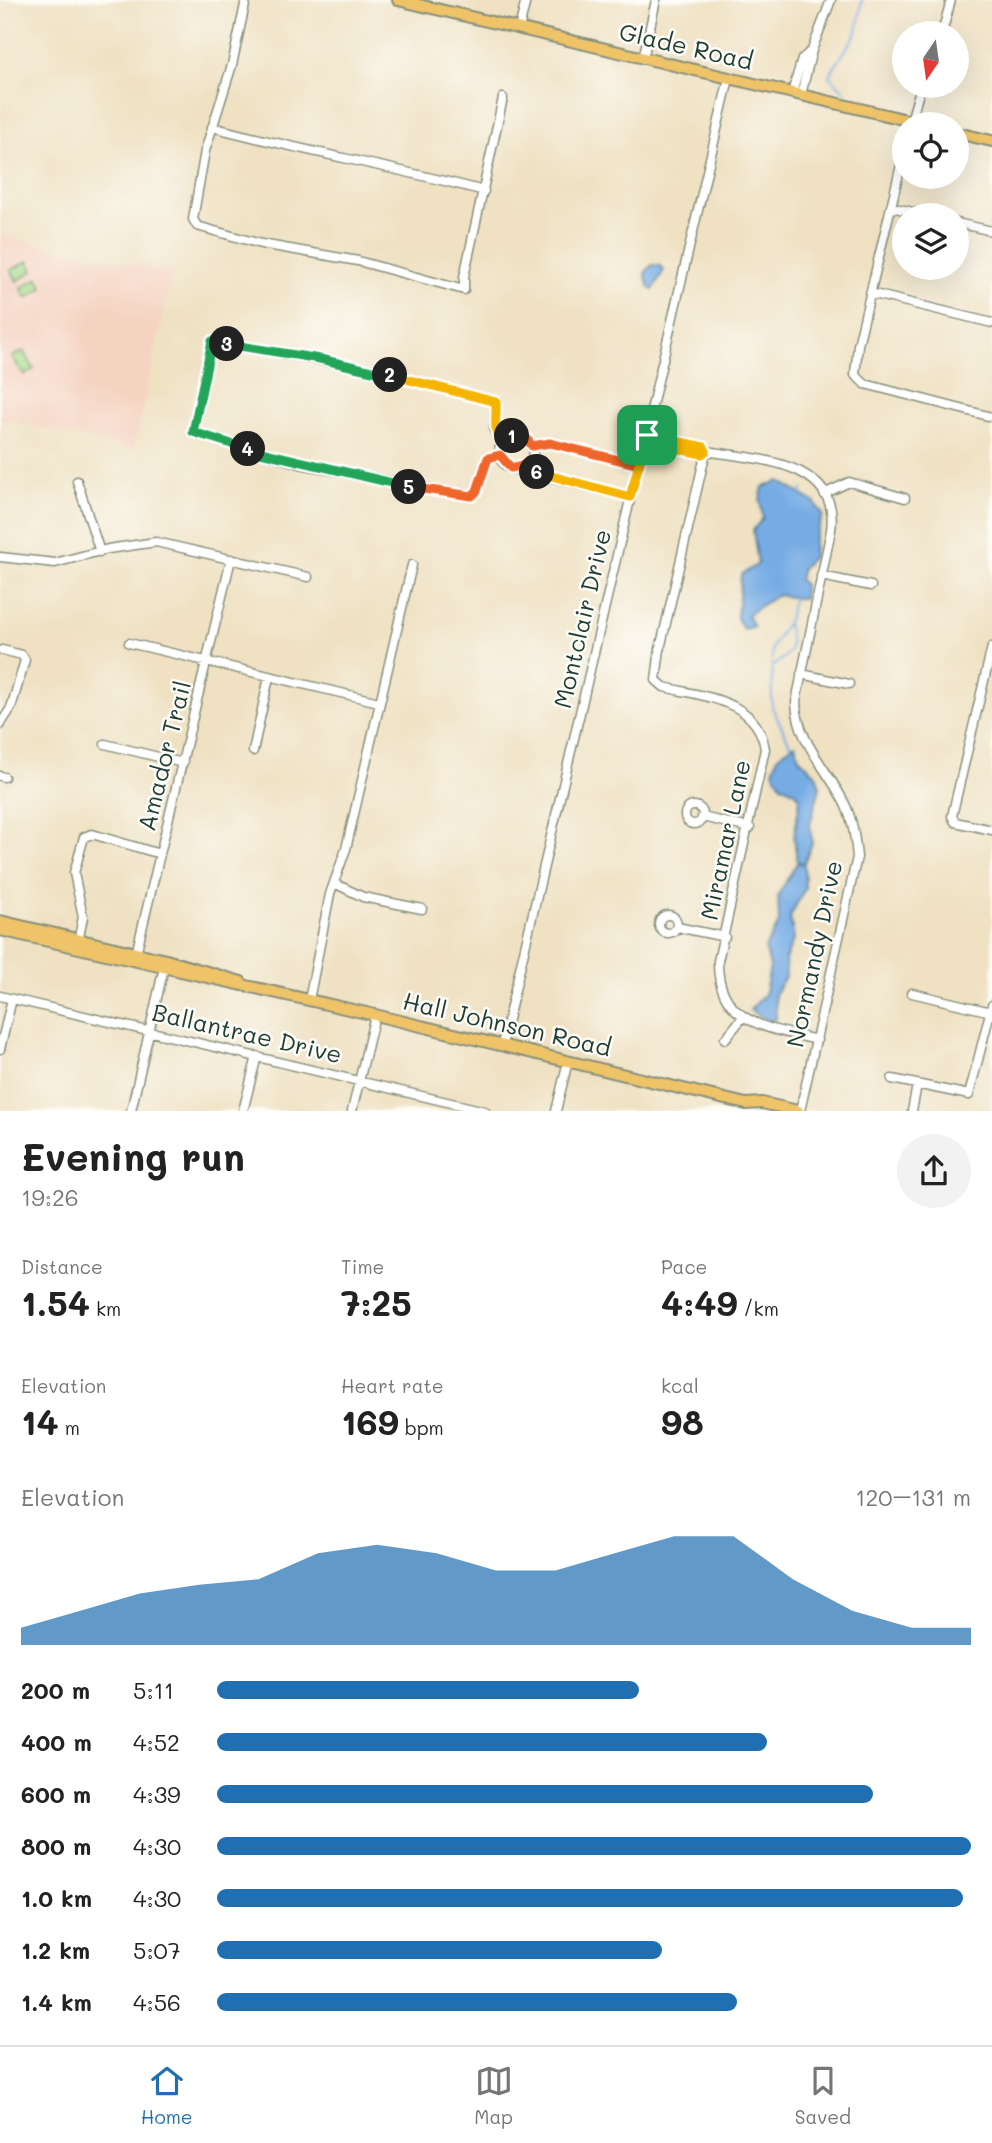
<!DOCTYPE html>
<html lang="en">
<head>
<meta charset="utf-8">
<style>
  :root { --surface:#fff; --page:#f2f2f2; --text:#222; --muted:#767676; --line:#e0e0e0; --accent:#1f6fb2 }
  body { margin:0; font-family:Mali,sans-serif; background:var(--page); color:var(--text); height:100vh; display:flex; flex-direction:column; font-size:26px; white-space:nowrap }
  * { box-sizing:border-box; margin:0 }
  p { font-size:23px; color:var(--muted) }
  .icon { flex:none; width:38px; height:38px; fill:none; stroke:currentColor; stroke-width:2; stroke-linecap:round; stroke-linejoin:round }
  .map { position:relative; height:1111px; overflow:hidden }
  .details { display:flex; flex-direction:column; background:var(--surface); flex:1 }
  .details>* { flex:none }
  .needle { width:46px; rotate:193deg }
  .fabs { position:absolute; left:892px; top:21px; display:grid; gap:14px }
  .fabs a { display:grid; place-items:center; width:77px; height:77px; border-radius:50%; background:var(--surface); box-shadow:0 7px 28px #0002; font-size:35px }
  .pin { position:absolute; display:grid; place-items:center; width:60px; height:60px; color:#fff; margin:-30px; border-radius:14px; box-shadow:0 4px 10px #0006 }
  .km { position:absolute; width:35px; height:35px; margin:-18px; border-radius:50%; background:#222; color:#fff; font-size:19px; line-height:35px; text-align:center }
  .round { display:grid; place-items:center; flex:none; width:74px; height:74px; border-radius:37px; background:var(--page) }
  .overview { display:flex; align-items:center; justify-content:space-between; height:119px; padding:0 21px }
  h1 { font-size:38px; font-weight:800; line-height:52px }
  .figures { display:grid; grid-template-columns:repeat(3,1fr); gap:10px; height:119px; padding:7px 21px }
  .figures div { display:grid; align-content:center }
  .figures b { font-size:35px; font-weight:800 }
  .figures small { font-size:19px; font-weight:400 }
  .figures p { font-size:19px }
  .chart { height:196px; padding:14px 21px }
  .chart p { display:flex; justify-content:space-between }
  .chart svg { width:100%; height:126px; margin-top:7px; fill:var(--accent); opacity:.7 }
  ul { padding:0 21px; list-style:none; font-size:23px }
  li { display:grid; grid-template-columns:112px 84px 1fr; align-items:center; height:52px }
  li i { height:18px; border-radius:9px; background:var(--accent) }
  .menu { display:flex; justify-content:space-around; align-items:center; height:98px; border-top:2px solid var(--line); background:var(--surface); font-size:19px; color:var(--muted) }
  .menu a { display:grid; justify-items:center; gap:4px }
  .menu .active { color:var(--accent) }
  .map>svg:first-child { display:block }
  .built { fill:#f5d3c1 }
  .green { fill:#a8dc8b; stroke:#648c60; stroke-width:2 }
  .water { fill:#76ace4; stroke:#4a748c; stroke-width:2 }
  .lines { fill:none; stroke-linecap:round; stroke-linejoin:round }
  .stream { stroke:#76ace4; stroke-width:2 }
  .minor-casing { stroke:#878f7b; stroke-width:11 }
  .major-casing { stroke:#878f7b; stroke-width:14 }
  .minor { stroke:#fff; stroke-width:8 }
  .major { stroke:#efc469; stroke-width:10 }
  .split-1-casing { stroke:#fff; stroke-width:14 }
  .split-2-casing { stroke:#fff; stroke-width:14 }
  .split-3-casing { stroke:#fff; stroke-width:14 }
  .split-4-casing { stroke:#fff; stroke-width:14 }
  .split-5-casing { stroke:#fff; stroke-width:14 }
  .split-6-casing { stroke:#fff; stroke-width:14 }
  .split-7-casing { stroke:#fff; stroke-width:14 }
  .split-8-casing { stroke:#fff; stroke-width:14 }
  .split-1 { stroke:#f0652b; stroke-width:9 }
  .split-2 { stroke:#f5b400; stroke-width:9 }
  .split-3 { stroke:#22a559; stroke-width:9 }
  .split-4 { stroke:#22a559; stroke-width:9 }
  .split-5 { stroke:#22a559; stroke-width:9 }
  .split-6 { stroke:#f0652b; stroke-width:9 }
  .split-7 { stroke:#f5b400; stroke-width:9 }
  .split-8 { stroke:#f5b400; stroke-width:9 }
  .labels { text-anchor:middle; stroke-width:5; stroke-linejoin:round; paint-order:stroke }
  .street-label { font-size:24px; fill:#1f3d34; stroke:#fdfcf7 }
</style>
</head>
<body>
<div class="map">
<svg width="992" height="1111" viewBox="0 0 992 1111">
  <rect width="100%" height="100%" fill="#fdfcf7"/>
  <filter id="ink" filterUnits="userSpaceOnUse"><feTurbulence type="fractalNoise" baseFrequency=".0143" numOctaves="2"/><feDisplacementMap in="SourceGraphic" scale="14" xChannelSelector="R" yChannelSelector="G"/><feConvolveMatrix kernelMatrix="1 2 1 2 8 2 1 2 1" color-interpolation-filters="sRGB"/></filter>
  <filter id="wash" filterUnits="userSpaceOnUse"><feTurbulence type="fractalNoise" baseFrequency=".00686" numOctaves="4" result="noise"/><feDisplacementMap in="SourceGraphic" scale="28" xChannelSelector="R" yChannelSelector="G"/><feGaussianBlur stdDeviation="1.57" result="paint"/><feColorMatrix in="noise" values="0 0 0 0 0 0 0 0 0 0 0 0 0 0 0 0 0 1.4 0 .05"/><feComposite in="paint" operator="in"/></filter>
  <g filter="url(#wash)">
    <rect width="100%" height="100%" fill="#efe1c2"/>
    <path class="built" d="M0,235L172,273L134,449L0,419Z"/>
    <path class="green" d="M28,261L33,271L17,281L11,270Z
      M38,278L43,288L27,298L21,288Z
      M23,351L34,369L24,375L12,357Z"/>
    <path class="water" d="M652,265L660,266L664,270L653,290L649,287L645,273Z
      M779,481L814,502L823,515L814,539L813,557L802,568L799,580L804,585V599L777,595L747,615L754,627L743,629L737,618L741,575L758,564L753,530L763,518L760,500L763,487Z
      M795,744L799,758L816,774L820,787L810,824L812,843L804,863L797,861L794,837L800,799L796,792L781,785L773,771L778,756Z
      M797,863L804,864L805,888L790,917L794,938L785,960L786,975L775,994L776,1019L769,1021L750,1010L764,995L766,987L770,967L765,948L779,923L778,895Z"/>
    <g class="lines">
      <path class="stream" d="M846,93L829,76L857,32L862,0
        M801,494L803,489
        M773,666C797,649 791,649 787,622
        M791,746L772,707V648L789,618L794,596"/>
    </g>
  </g>
  <g filter="url(#ink)">
    <g class="lines">
      <defs>
        <path id="minor" d="M246,0L232,65L205,151L193,219L197,226L261,244L358,261L464,290V277L503,98
          M519,29L526,0
          M942,33L951,0
          M643,59L656,0
          M792,93L802,59L812,50
          M801,95L812,50L831,0
          M910,124L921,86
          M212,127C302,151 394,167 484,191
          M905,148L858,345L855,375L865,384L992,417
          M891,207L926,215
          M957,223L992,231
          M870,293L992,323
          M647,435L704,447L706,451L660,649L656,680L664,687C705,697 758,700 765,749L718,961C717,1024 769,1028 817,1040
          M499 452a17 17 0 1 1 34 0a17 17 0 1 1-34 0Z
          M645,442L702,454L706,451C752,459 841,460 831,530L796,702C797,742 828,769 845,804C853,821 855,838 857,857L800,1111
          M532,446L550,443L639,465
          M500,455L488,458L476,493L467,496L300,464L193,432L212,341L358,367L496,402L494,430L502,443
          M528,464L541,475L630,497
          M77,481L100,552
          M824,494L849,482L905,498
          M0,557L55,563L108,549L156,542L308,577
          M821,576L871,586
          M129,643L379,702
          M992,647L952,816L955,822L992,830
          M801,674L849,684
          M0,725L11,708L25,660L22,655L2,650
          M105,744L183,763
          M253,751L269,677
          M0,776L4,777
          M685 815a9 9 0 1 1 18 0a9 9 0 1 1-18 0Z
          M702,817L750,828
          M334,883L363,897L422,909
          M659 924a9 9 0 1 1 18 0a9 9 0 1 1-18 0Z
          M677,927L725,937
          M78,942L83,917L74,873L84,837L92,834L160,854
          M135,958L231,559
          M912,993L991,1012
          M0,996L485,1111
          M309,1000L330,894L346,849L412,565
          M725,1039L743,1017
          M502,1045L729,78
          M0,1049L12,999
          M892,1079L969,1095L992,1005
          M131,1111L165,963
          M243,1111L257,1056
          M352,1111L375,1015
          M556,1111L568,1061
          M912,1111L917,1085"/>
        <path id="major" d="M398,0L924,124
          M957,133L992,141
          M0,921L166,960L241,982
          M0,930L375,1015L746,1104L762,1103L798,1111"/>
      </defs>
      <use href="#minor" class="minor-casing"/>
      <use href="#major" class="major-casing"/>
      <use href="#minor" class="minor"/>
      <use href="#major" class="major"/>
    </g>
  </g>
  <g class="lines" filter="url(#ink)">
    <defs>
      <path id="split-1" d="M512,436L526,438L532,446L550,443L639,465L647,435"/>
      <path id="split-2" d="M390,375L496,402C497,419 492,429 502,443L512,436"/>
      <path id="split-3" d="M227,344L320,359L390,375"/>
      <path id="split-4" d="M227,344L212,341L193,432L248,449"/>
      <path id="split-5" d="M248,449L409,487"/>
      <path id="split-6" d="M409,487L472,496L477,491L488,458L500,455L511,468L528,464L537,472"/>
      <path id="split-7" d="M537,472L630,497L645,442L656,444"/>
      <path id="split-8" d="M647,435L704,447L706,451L702,454L656,444"/>
    </defs>
    <use href="#split-1" class="split-1-casing"/>
    <use href="#split-2" class="split-2-casing"/>
    <use href="#split-3" class="split-3-casing"/>
    <use href="#split-4" class="split-4-casing"/>
    <use href="#split-5" class="split-5-casing"/>
    <use href="#split-6" class="split-6-casing"/>
    <use href="#split-7" class="split-7-casing"/>
    <use href="#split-8" class="split-8-casing"/>
    <use href="#split-1" class="split-1"/>
    <use href="#split-2" class="split-2"/>
    <use href="#split-3" class="split-3"/>
    <use href="#split-4" class="split-4"/>
    <use href="#split-5" class="split-5"/>
    <use href="#split-6" class="split-6"/>
    <use href="#split-7" class="split-7"/>
    <use href="#split-8" class="split-8"/>
  </g>
  <g class="labels">
    <g class="street-label">
      <text transform="translate(686 47) rotate(13)" y="8">Glade Road</text>
      <text transform="translate(583 619) rotate(-77)" y="8">Montclair Drive</text>
      <text transform="translate(165 756) rotate(-76)" y="8">Amador Trail</text>
      <text transform="translate(726 840) rotate(-78)" y="8">Miramar Lane</text>
      <text transform="translate(815 954) rotate(-78)" y="8">Normandy Drive</text>
      <text transform="translate(507 1025) rotate(13)" y="8">Hall Johnson Road</text>
      <text transform="translate(247 1034) rotate(13)" y="8">Ballantrae Drive</text>
    </g>
  </g>
</svg>
<div class="fabs">
<a><svg class="needle" viewBox="-14 -14 28 28"><path d="M0-13l5 13h-10z" fill="#e53935"/><path d="M0 13l5-13h-10z" fill="#767676"/></svg></a>
<a><svg class="icon" aria-label="locate" viewBox="0 0 24 24"><circle cx="12" cy="12" r="6"/><path d="M12 2v4M12 18v4M2 12h4M18 12h4"/></svg></a>
<a><svg class="icon" aria-label="layers" viewBox="0 0 24 24"><path d="M12 4l9 5-9 5-9-5zM3 14l9 5 9-5"/></svg></a>
</div>
<div class="pin" style="left:647px;top:435px;background:#1e9e55"><svg class="icon" aria-label="arrive" viewBox="0 0 24 24"><path d="M6 21V4h12l-3 4 3 4H6"/></svg></div>
<b class="km" style="left:512px;top:436px">1</b>
<b class="km" style="left:390px;top:375px">2</b>
<b class="km" style="left:227px;top:344px">3</b>
<b class="km" style="left:248px;top:449px">4</b>
<b class="km" style="left:409px;top:487px">5</b>
<b class="km" style="left:537px;top:472px">6</b>
</div>
<section class="details">
<div class="overview"><div><h1>Evening run</h1><p>19:26</p></div><a class="round"><svg class="icon" aria-label="share" viewBox="0 0 24 24"><path d="M12 15V3M7 8l5-5 5 5M5 13v7h14v-7"/></svg></a></div>
<div class="figures">
<div><p>Distance</p><b>1.54<small> km</small></b></div>
<div><p>Time</p><b>7:25</b></div>
<div><p>Pace</p><b>4:49<small> /km</small></b></div>
</div>
<div class="figures">
<div><p>Elevation</p><b>14<small> m</small></b></div>
<div><p>Heart rate</p><b>169<small> bpm</small></b></div>
<div><p>kcal</p><b>98</b></div>
</div>
<div class="chart"><p><span>Elevation</span>120–131 m</p>
<svg viewBox="0 0 160 44" preserveAspectRatio="none"><path d="M0 44V38L10 32L20 26L30 23L40 21L50 12L60 9L70 12L80 18L90 18L100 12L110 6L120 6L130 21L140 32L150 38L160 38V44z"/></svg>
</div>
<ul>
<li><b>200 m</b>5:11<i style="width:56%"></i></li>
<li><b>400 m</b>4:52<i style="width:73%"></i></li>
<li><b>600 m</b>4:39<i style="width:87%"></i></li>
<li><b>800 m</b>4:30<i style="width:100%"></i></li>
<li><b>1.0 km</b>4:30<i style="width:99%"></i></li>
<li><b>1.2 km</b>5:07<i style="width:59%"></i></li>
<li><b>1.4 km</b>4:56<i style="width:69%"></i></li>
</ul>
</section>
<nav class="menu">
<a class="active"><svg class="icon" aria-label="home" viewBox="0 0 24 24"><path d="M3 11l9-7 9 7M6 9v11h12V9"/></svg>Home</a>
<a><svg class="icon" aria-label="map" viewBox="0 0 24 24"><path d="M3 6l6-2 6 2 6-2v14l-6 2-6-2-6 2zM9 4v14M15 6v14"/></svg>Map</a>
<a><svg class="icon" aria-label="saved" viewBox="0 0 24 24"><path d="M7 4h10v16l-5-4-5 4z"/></svg>Saved</a>
</nav>
</body>
</html>
